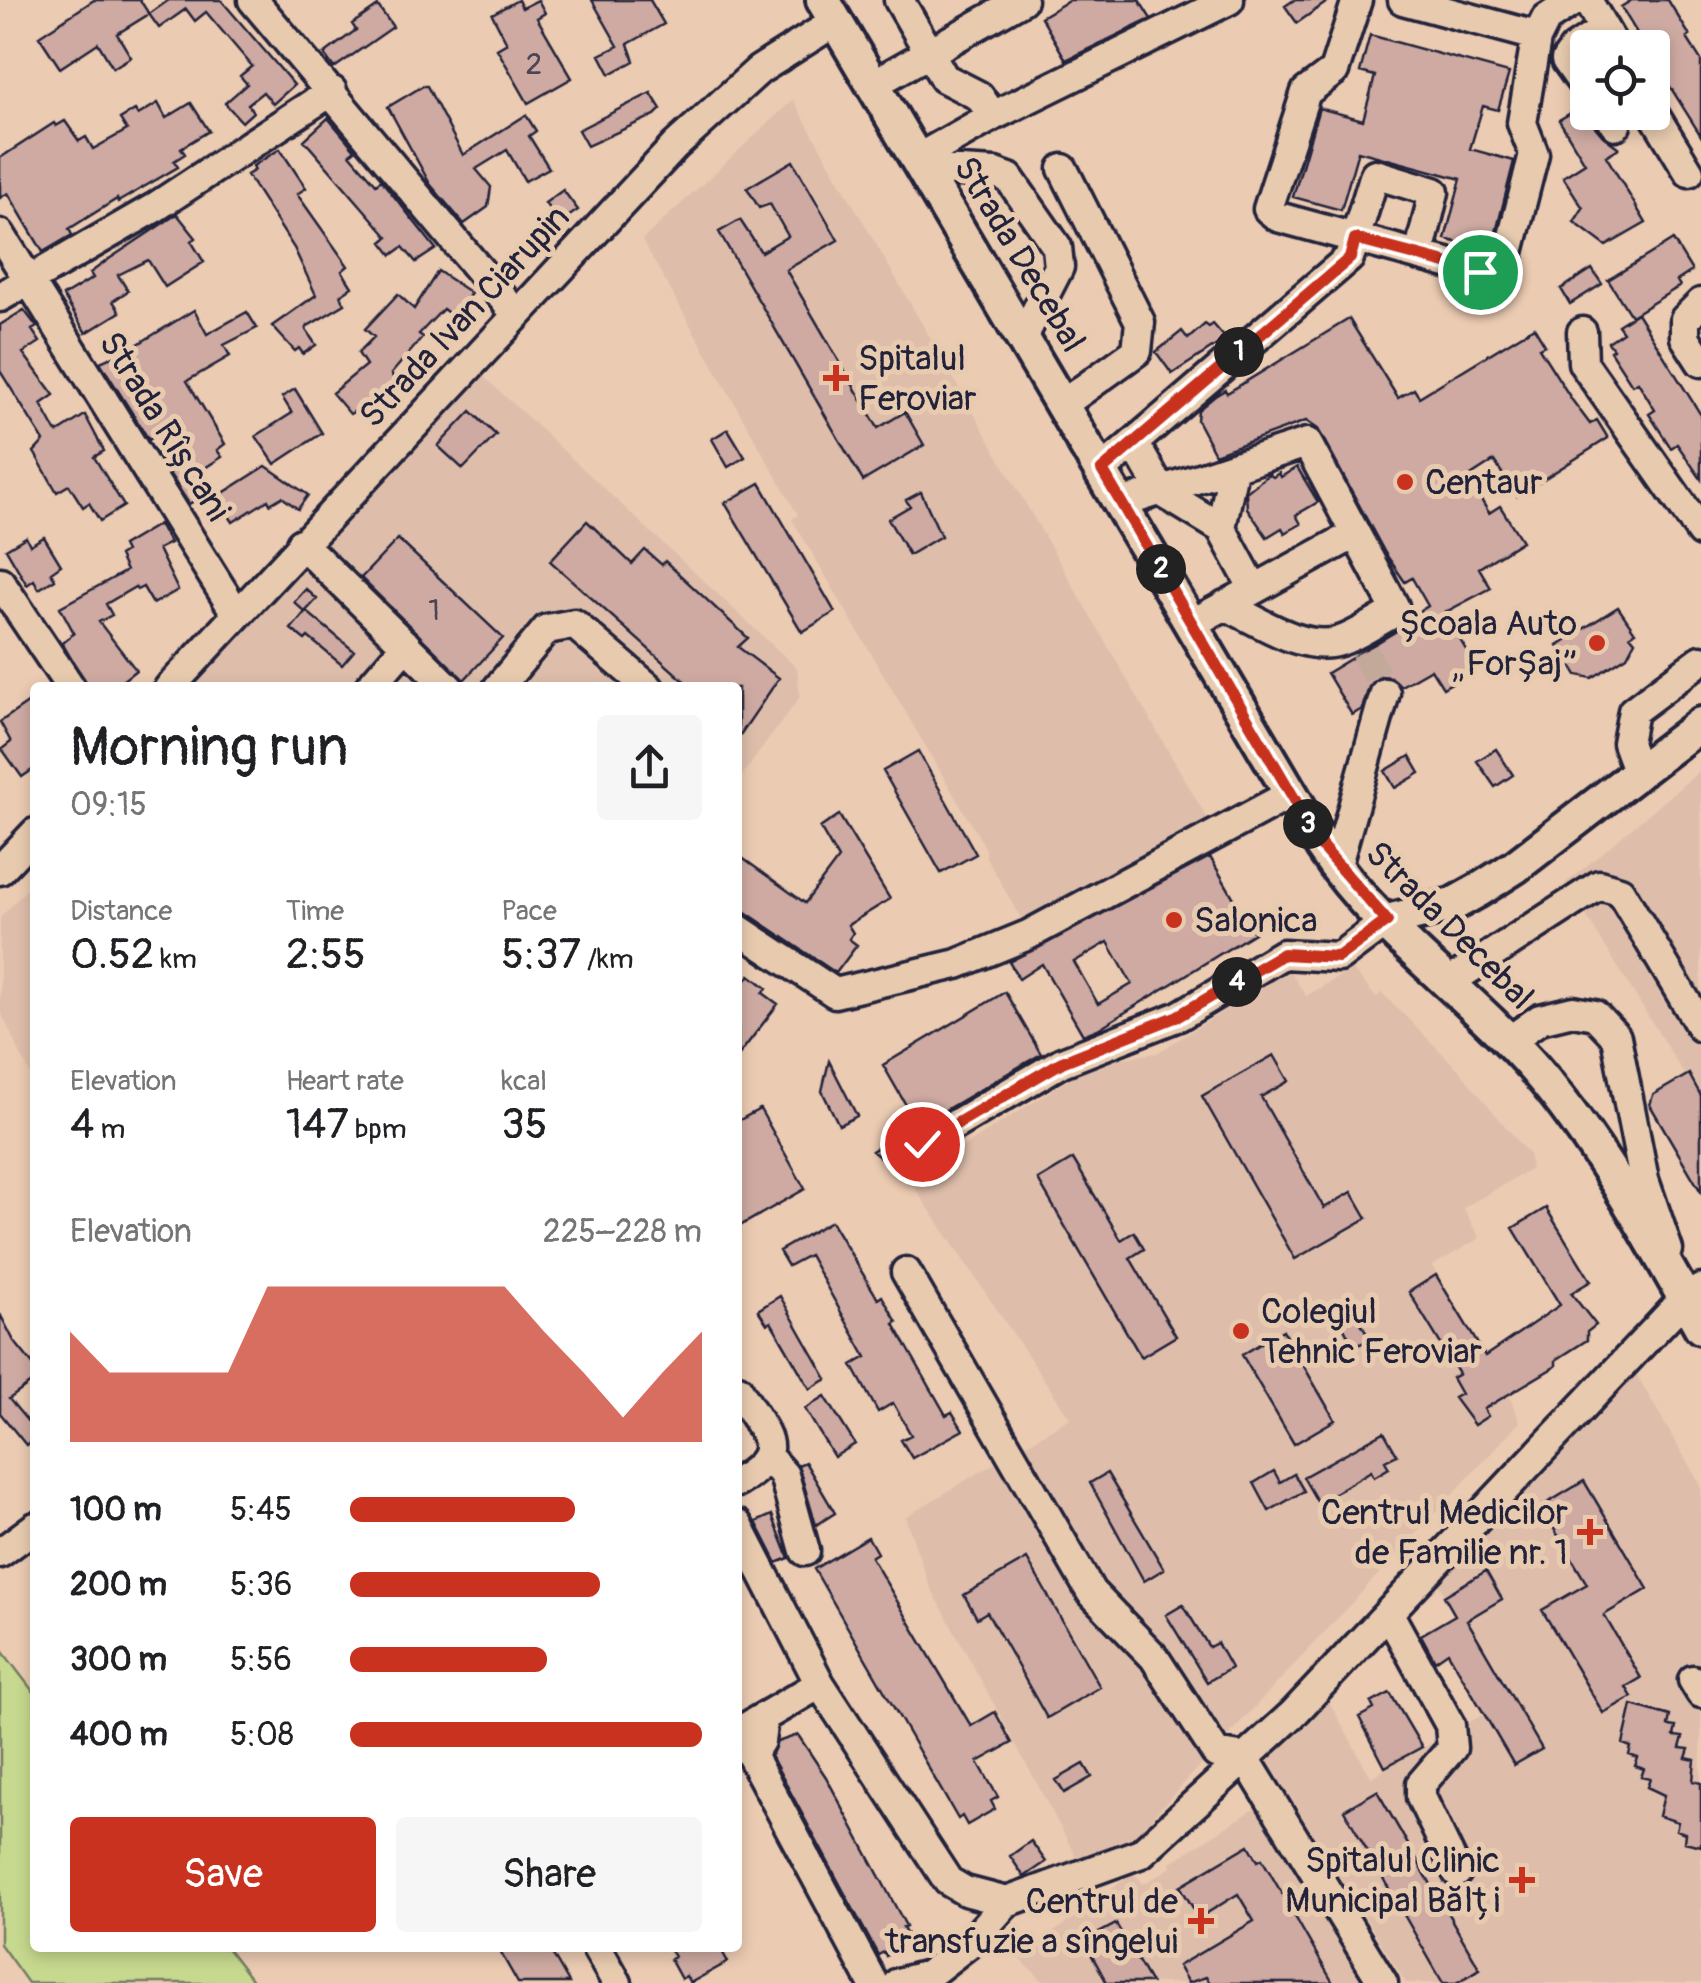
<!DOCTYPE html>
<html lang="en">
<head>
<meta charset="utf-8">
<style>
  :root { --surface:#fff; --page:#f6f6f6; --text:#202124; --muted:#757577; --accent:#c8321e }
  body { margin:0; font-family:Pangolin,sans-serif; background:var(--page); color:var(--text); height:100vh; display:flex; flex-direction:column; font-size:38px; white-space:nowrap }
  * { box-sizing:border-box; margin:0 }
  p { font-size:32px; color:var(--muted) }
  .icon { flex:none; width:55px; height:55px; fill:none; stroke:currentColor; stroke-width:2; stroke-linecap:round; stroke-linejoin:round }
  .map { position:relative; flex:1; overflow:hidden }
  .panel { position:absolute; left:30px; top:682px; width:712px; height:1270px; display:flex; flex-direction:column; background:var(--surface); border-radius:10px; box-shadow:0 5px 15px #0003 }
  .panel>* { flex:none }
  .controls { position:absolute; left:1570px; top:30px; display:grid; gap:20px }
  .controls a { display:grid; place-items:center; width:100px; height:100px; border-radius:10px; background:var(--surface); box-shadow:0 5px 15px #0003; font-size:50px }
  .pin { position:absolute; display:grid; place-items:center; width:85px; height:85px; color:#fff; margin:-42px; border:5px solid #fff; border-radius:50%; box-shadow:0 2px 10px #0007 }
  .km { position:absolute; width:50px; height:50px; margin:-25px; border-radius:50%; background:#222; color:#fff; font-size:28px; line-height:50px; text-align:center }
  .round { display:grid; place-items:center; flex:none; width:105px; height:105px; border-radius:10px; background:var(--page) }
  .headline { display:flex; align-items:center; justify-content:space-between; height:170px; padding:0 40px }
  h1 { font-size:55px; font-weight:600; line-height:75px }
  .figures { display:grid; grid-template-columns:repeat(3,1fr); gap:15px; height:170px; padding:10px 40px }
  .figures div { display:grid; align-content:center }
  .figures b { font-size:42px; font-weight:600 }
  .figures small { font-size:28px; font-weight:400 }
  .figures p { font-size:28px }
  .chart { height:280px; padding:20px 40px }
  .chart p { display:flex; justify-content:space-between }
  .chart svg { width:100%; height:180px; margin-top:10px; fill:var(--accent); opacity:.7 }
  .button { display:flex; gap:20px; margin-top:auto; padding:20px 40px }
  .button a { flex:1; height:115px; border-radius:10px; background:var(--accent); color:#fff; font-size:40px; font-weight:600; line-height:115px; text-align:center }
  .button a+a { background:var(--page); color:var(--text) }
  ul { padding:0 40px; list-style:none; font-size:32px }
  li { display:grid; grid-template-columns:160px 120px 1fr; align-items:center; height:75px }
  li i { height:25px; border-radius:12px; background:var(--accent) }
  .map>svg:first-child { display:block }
  .built { fill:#debeab }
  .green { fill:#c7d98e; stroke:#747e64; stroke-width:2.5 }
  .building { fill:#ceaaa2; stroke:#22223b; stroke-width:2.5; fill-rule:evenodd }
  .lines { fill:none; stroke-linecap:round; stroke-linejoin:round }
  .minor-tunnel { stroke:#c3a99a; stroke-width:28; stroke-dasharray:28 14; stroke-linecap:butt }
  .minor-casing { stroke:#22223b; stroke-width:35 }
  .major-casing { stroke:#22223b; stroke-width:40 }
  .minor { stroke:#e8cbaf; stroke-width:28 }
  .major { stroke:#e8cbaf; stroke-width:32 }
  .route-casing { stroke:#fff; stroke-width:20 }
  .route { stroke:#c8321e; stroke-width:12 }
  .poi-dot { fill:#c8321e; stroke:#e8cbaf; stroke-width:4 }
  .labels { text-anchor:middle; stroke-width:10; stroke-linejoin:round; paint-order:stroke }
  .number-label { font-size:30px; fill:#4d4455 }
  .street-label { font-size:35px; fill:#22223b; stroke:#e8cbaf }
  .poi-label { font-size:35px; fill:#22223b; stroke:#e8cbaf; text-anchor:start }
</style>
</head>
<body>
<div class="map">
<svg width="1701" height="1983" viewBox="0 0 1701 1983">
  <rect width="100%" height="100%" fill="#ebcbb2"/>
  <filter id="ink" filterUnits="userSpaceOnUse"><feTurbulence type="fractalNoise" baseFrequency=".01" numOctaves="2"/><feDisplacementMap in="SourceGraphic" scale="20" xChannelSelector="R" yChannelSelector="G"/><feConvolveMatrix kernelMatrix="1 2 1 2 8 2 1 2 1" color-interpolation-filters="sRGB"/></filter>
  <g filter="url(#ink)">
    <path class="built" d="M793,100L1211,825L1026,927L986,857V849L792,519L798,515L642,240Z
      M480,373L797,668L800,697L738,781V688H186Z
      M1701,770V1102L1566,883Z
      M35,880V1085L0,1010V918Z
      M1352,969L1376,997L1382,993L1458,1069L1529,1155L1531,1169L1463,1208L1480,1238L1432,1266L1510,1397L1520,1422L1132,1839L1118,1848L1077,1858L929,1584L905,1517L1070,1418L910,1181L1096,1062L1157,1053L1289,970L1306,996Z
      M1635,1372L1701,1486V1983H1406L1267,1760L1328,1700L1371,1777L1486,1713L1462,1623L1435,1578Z
      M1259,1806L1370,1983H1045L1019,1958L1133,1873L1144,1884L1172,1867L1170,1863Z"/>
    <path class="green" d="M0,1648L35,1694V1948H227L254,1983H28L0,1944Z"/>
    <path class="building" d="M94,0H140L149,14L117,34L131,57L113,68L98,43L60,68L39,36Z
      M169,0H221L294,85L273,104L263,92L248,104L253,112L242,122L225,103L247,84L240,76L252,66L206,12L195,21L186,9L159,28L149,14Z
      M518,0L522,8L538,0L545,13L537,18L572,78L528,103L497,49L507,43L492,14Z
      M592,0H650L664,24L628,44L634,61L610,74L600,55L618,46Z
      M1070,0H1139L1151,19L1066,60L1041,17Z
      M1294,0H1330L1297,23L1285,6Z
      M1632,0H1668L1690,36L1687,38L1701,60V136L1652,58V48H1646L1621,7Z
      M378,6L393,27L334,68L324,54L356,30L352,24Z
      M1370,35L1509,73L1498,110L1483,106L1470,149L1514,161L1491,252L1445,239L1461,179L1358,151L1341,210L1293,197L1319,108L1363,120L1375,76L1360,72Z
      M423,86H427L463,155L526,115L536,131L529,136L549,168L525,181L507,150L476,169L491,187L488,207L464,224L430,184L388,107Z
      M651,93L661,109L655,115L587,146L578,130Z
      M158,103L166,118L191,103L209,131L181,148L185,154L174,161L178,167L118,202L117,199L69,229L72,235L43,252L8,193L0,198V158L54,123L56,126L65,121L79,141L86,137L93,149L127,130L120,119L135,110L138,115Z
      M1581,107L1588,108L1591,122L1603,136L1619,148L1606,156L1646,223L1606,246L1574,222L1583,208L1563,177L1585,163L1559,120Z
      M328,118L355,150L350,154L376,184L381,180L436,249L416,262L403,247L392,255L382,242L388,237L304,140Z
      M280,149L306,188L297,194L348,266L342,271L352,287L340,295L345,304L308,326L306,330L316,345L303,354L299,348L295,351L272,326L316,295L294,248L247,175L255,170L253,166Z
      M793,161L838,240L786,270L878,428L905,412L924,445L863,481L719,232L740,220L761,252L788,236L770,204L759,208L747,188Z
      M563,190L578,210L559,223L545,203Z
      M177,214L196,238L191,241L204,262L165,287L148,260L118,275L128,291L113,301L120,312L86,333L63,296L93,278L90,273L109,259Z
      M1673,240L1692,271L1677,281L1680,286L1631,316L1608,280Z
      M1592,269L1602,284L1570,304L1561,289Z
      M438,271L471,293L455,318L443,309L419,334L423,337L391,374L399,386L350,414L332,393L366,365L358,353L374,337L365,329L398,294L414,309Z
      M24,310L37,327L32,330L40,342L23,353L54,395L41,404L57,433L85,415L104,451L94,457L124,506L100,521L89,503L83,507L69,485L57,492L34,452L44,441L0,371V325Z
      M194,310L207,334L247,312L257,328L224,345L230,356L187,381L225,444L217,450L222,457L197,473L209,492L189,504L169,473L192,458L169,423L149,440L100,362L130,349Z
      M1637,313L1701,415V479L1677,444L1671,448L1649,414L1655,410L1638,382L1632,385L1610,351L1613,349L1608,342L1623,332L1618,325Z
      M1349,319L1398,398L1414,389L1419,397L1534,327L1545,345L1539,348L1572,400L1590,424L1597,420L1608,438L1517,496L1494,461L1468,478L1489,513L1500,506L1522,541L1479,568L1491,588L1444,613L1477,668L1443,688L1431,669L1401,686L1391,677L1380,676L1369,687L1362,709L1352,715L1327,673L1398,630L1407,619L1428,606L1412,578L1405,582L1385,553L1318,429L1306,421L1215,454L1197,420L1198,410L1215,396L1225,390L1227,393Z
      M1205,324L1209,327L1213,324L1226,339L1172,374L1156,352L1182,331L1188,339Z
      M295,389L322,433L275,464L256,436L292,413L282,397Z
      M471,411L496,435L463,469L438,446Z
      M728,429L745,457L728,467L712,439Z
      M266,466L308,495L298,509L282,497L270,504L268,500L233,522L217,497Z
      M1297,467L1318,502L1296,515L1301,524L1285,533L1282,528L1267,537L1247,508L1246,492L1269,474L1273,477L1279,473L1281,477Z
      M760,483L835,612L802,632L725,503Z
      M921,492L941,536L909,555L888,519L910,506L906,500Z
      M587,521L632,564L645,550L662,565L665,561L748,638L738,647L779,678L738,738V688H692L550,561Z
      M159,524L170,543L158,549L178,590L153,604L143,587L137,590L135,587L106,604L112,615L99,622L136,670L113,688H88L62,643L74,633L60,607L126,571L119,556L125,552L122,546Z
      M26,537L30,545L44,537L61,565L51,572L55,579L39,589L34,580L27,585L6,549Z
      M398,539L503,638L464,680L361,578Z
      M306,589L317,599L306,611L354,651L342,665L308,637L305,640L291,629L305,612L294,602Z
      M1618,607L1635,632L1630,635L1635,641L1627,656L1592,678L1577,675L1558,645Z
      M35,698V768L22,777L2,749L11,742L0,722Z
      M1496,749L1513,775L1495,787L1477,761Z
      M918,751L976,854L941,873L883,771Z
      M1410,756L1420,773L1395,788L1385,771Z
      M839,815L890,899L848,925L853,933L849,939L857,945L836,973L738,907V855L805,903L838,859L820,828Z
      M1210,857L1254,933L1098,1029L1083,1035L1042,964L1019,979L1009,962ZM1108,942L1132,984L1098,1004L1074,962Z
      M738,973L746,980L750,975L767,988L763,993L778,1004L738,1056Z
      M1005,992L1041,1054L918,1126L883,1065Z
      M1274,1055L1289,1081L1261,1097L1324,1208L1352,1192L1367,1218L1295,1259L1202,1096Z
      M829,1061L857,1116L839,1125L822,1091Z
      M1689,1074L1701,1096V1192L1650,1105L1653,1095Z
      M760,1109L805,1189L738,1227V1121Z
      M898,1135L908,1154L924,1172L909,1182L872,1151Z
      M1073,1159L1121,1240L1134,1232L1144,1249L1130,1258L1176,1336L1141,1357L1038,1180Z
      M1546,1208L1591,1281L1571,1293L1596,1325L1587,1332V1340L1556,1360V1366L1484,1409L1488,1416L1474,1425L1454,1398L1461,1394L1452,1378L1459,1374L1409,1292L1436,1275L1485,1356L1560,1305L1513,1228Z
      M831,1221L878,1299L882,1296L897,1322L894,1324L946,1415L952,1412L963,1430L912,1458L901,1440L911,1435L893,1403L878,1412L852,1365L866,1357L809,1255L788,1266L779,1251Z
      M780,1296L827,1379L810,1389L771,1322L767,1324L758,1310Z
      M1355,1312L1370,1339L1354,1347L1340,1320Z
      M0,1314L14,1341L35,1367V1380L9,1399L35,1430V1438L26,1445L0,1413Z
      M1283,1330L1335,1420L1294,1444L1242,1355Z
      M825,1396L855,1444L834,1457L805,1409Z
      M1384,1432L1397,1455L1385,1461L1389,1468L1374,1477L1371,1471L1318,1503L1303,1477Z
      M805,1462L835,1513L816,1525L798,1465Z
      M1274,1471L1280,1482L1294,1474L1304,1491L1269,1511L1254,1483Z
      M1107,1473L1164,1569L1144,1581L1090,1483Z
      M1584,1481L1648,1589L1604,1615L1641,1678L1626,1687L1632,1697L1603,1713L1542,1610L1587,1584L1541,1507Z
      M772,1515L789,1558L777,1563L756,1522Z
      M868,1537L877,1553L871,1557L971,1726L995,1712L1012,1743L978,1762L998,1797L991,1801L995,1809L967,1825L962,1816L958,1819L814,1569Z
      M1027,1559L1100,1687L1047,1718L987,1612L977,1618L964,1595Z
      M1486,1571L1502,1599L1467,1620L1542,1749L1514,1765L1448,1652L1435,1661L1421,1635L1455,1615L1444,1596Z
      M1183,1605L1209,1647L1217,1643L1231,1668L1207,1682L1166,1615Z
      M1390,1693L1422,1747L1385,1767L1359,1717L1374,1709L1371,1703Z
      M1632,1705L1670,1716L1668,1726L1676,1727L1674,1736L1683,1737L1680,1748L1689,1749L1686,1758L1695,1760L1693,1781L1701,1783V1846L1684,1842L1685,1833L1676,1830L1678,1822L1659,1816L1664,1795L1647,1787L1650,1779L1641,1777L1644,1769L1635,1766L1638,1758L1629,1755L1631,1747L1623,1744Z
      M798,1735L826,1777L906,1926L903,1927L909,1938L886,1956L884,1952L878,1955L771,1756L777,1742Z
      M1084,1764L1092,1777L1064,1793L1056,1780Z
      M1377,1791L1480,1969L1456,1983H1443L1344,1810Z
      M1031,1841L1046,1862L1024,1877L1010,1856Z
      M1249,1845L1258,1861L1262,1859L1333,1983H1210L1206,1977L1188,1983L1178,1966L1254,1921L1238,1894L1199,1918L1180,1886Z
      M1116,1924L1151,1983H1107L1084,1941Z
      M498,1948H549L569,1983H518Z
      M669,1948H720L728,1962L690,1983L686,1976L681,1979L670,1959L674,1957Z"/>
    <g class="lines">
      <path class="minor-tunnel" d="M1364,651L1385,693"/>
      <defs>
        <path id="minor" d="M253,0L517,315
          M899,0L944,78L979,96L993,116
          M1357,0L1334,71L1306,92L1268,209L1278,217L1480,272H1495L1506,264L1534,154L1522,123L1536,39L1546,19L1575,0
          M1403,0L1529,34L1536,39
          M1587,0L1615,48
          M872,85L1022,0
          M1588,91L1566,60L1574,49L1604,29
          M1652,111L1689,172
          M1605,112L1616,125
          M917,159L993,116L1229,0
          M924,169L995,173L1009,178L1057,247L1059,267L1023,337
          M0,234L236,613
          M0,297L154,208L332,91
          M1701,303L1685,319V337L1701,362
          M1582,332L1583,363L1701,532
          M1063,404L1137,351L1140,322L1063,169
          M1134,443L1162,492L1221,528L1254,589
          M1102,470L1349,258L1375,174L1434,192L1419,255
          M1122,503L1307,443L1394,606L1390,615C1374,623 1357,636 1340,641C1304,653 1257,620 1225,605
          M1221,528L1233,470
          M301,543L449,688
          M0,582L71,688
          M1193,623L1355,534
          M169,688L675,146L759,70L835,22
          M369,688L406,645
          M498,688L547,629L574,624L649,688
          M1638,773L1627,743L1633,711L1701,660
          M1336,868L1385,693
          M0,870L35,833
          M738,929L835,993L957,964L1028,935L1291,794
          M1449,982L1599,885L1620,891L1701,1027
          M1509,1041L1540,1019L1573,1011L1595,1015L1616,1037L1644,1180L1668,1250
          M922,1144L1062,1062L1179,1016L1283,954L1339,957L1387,921
          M906,1272L1091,1592L1154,1657L1216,1753L1245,1758L1383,1983
          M738,1389C763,1435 791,1449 738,1482
          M769,1458L784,1475L805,1551
          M738,1525L820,1684
          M0,1553L35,1527
          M1389,1614L1450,1725L1452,1748L1421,1784V1797L1457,1872
          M1693,1680L1701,1693
          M763,1719L760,1741L751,1755L873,1983
          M738,1732L820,1684L948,1881L965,1891L1007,1902
          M597,1948L617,1983
          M898,1983L928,1975L972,1941L1007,1902L1141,1853L1293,1714L1685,1298L1701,1289"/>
        <path id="major" d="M823,0L1323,848C1379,933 1469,993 1535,1069C1601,1146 1651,1239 1701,1327
          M1387,921L1452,905L1479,890L1515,867L1701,724"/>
      </defs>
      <use href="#minor" class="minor-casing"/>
      <use href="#major" class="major-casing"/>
      <use href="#minor" class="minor"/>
      <use href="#major" class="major"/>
    </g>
  </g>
  <g class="lines" filter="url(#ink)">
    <defs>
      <path id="route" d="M922,1144L1062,1062L1178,1016L1283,954L1338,957L1387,921L1323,848L1102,470L1350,258L1355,239L1480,272"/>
    </defs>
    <use href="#route" class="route-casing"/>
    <use href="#route" class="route"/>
  </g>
  <g class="poi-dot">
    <path d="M831 363h10v10h10v10h-10v10h-10v-10h-10v-10h10z"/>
    <circle cx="1405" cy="482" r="10"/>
    <circle cx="1597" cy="643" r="10"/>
    <circle cx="1174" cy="920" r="10"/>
    <circle cx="1241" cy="1331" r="10"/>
    <path d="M1585 1517h10v10h10v10h-10v10h-10v-10h-10v-10h10z"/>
    <path d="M1517 1865h10v10h10v10h-10v10h-10v-10h-10v-10h10z"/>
    <path d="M1196 1906h10v10h10v10h-10v10h-10v-10h-10v-10h10z"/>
  </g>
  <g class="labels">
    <g class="number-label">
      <text x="534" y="74">2</text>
      <text x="434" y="620">1</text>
    </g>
    <g class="street-label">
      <text transform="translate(1020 254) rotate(59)" y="12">Strada Decebal</text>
      <text transform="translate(464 316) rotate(-47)" y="12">Strada Ivan Ciarupin</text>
      <text transform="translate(165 426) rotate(58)" y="12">Strada Rîșcani</text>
      <text transform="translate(1450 925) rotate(45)" y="12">Strada Decebal</text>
    </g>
    <g class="poi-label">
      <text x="858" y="370">Spitalul<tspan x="858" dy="40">Feroviar</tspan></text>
      <text x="1425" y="494">Centaur</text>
      <text x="1577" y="635" text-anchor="end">Școala Auto<tspan x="1577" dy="40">„ForȘaj”</tspan></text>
      <text x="1194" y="932">Salonica</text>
      <text x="1261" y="1323">Colegiul<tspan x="1261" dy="40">Tehnic Feroviar</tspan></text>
      <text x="1568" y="1524" text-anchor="end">Centrul Medicilor<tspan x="1568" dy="40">de Familie nr. 1</tspan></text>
      <text x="1500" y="1872" text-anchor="end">Spitalul Clinic<tspan x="1500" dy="40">Municipal Bălți</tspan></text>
      <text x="1178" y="1913" text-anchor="end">Centrul de<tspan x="1178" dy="40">transfuzie a sîngelui</tspan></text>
    </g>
  </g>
</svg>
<div class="controls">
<a><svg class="icon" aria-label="locate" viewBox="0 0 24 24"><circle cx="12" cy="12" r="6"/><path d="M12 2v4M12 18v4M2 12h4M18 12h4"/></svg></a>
</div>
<div class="pin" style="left:1480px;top:272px;background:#1e9e55"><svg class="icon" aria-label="arrive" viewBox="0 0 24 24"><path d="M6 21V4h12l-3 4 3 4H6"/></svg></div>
<div class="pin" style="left:922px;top:1144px;background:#d93025"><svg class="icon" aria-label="check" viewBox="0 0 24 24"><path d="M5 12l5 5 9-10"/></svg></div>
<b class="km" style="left:1239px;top:352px">1</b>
<b class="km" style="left:1161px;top:569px">2</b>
<b class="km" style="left:1308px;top:824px">3</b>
<b class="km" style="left:1237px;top:982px">4</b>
<section class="panel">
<div class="headline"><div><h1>Morning run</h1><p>09:15</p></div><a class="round"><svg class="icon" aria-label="share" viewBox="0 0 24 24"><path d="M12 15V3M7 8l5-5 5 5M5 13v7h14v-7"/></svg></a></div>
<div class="figures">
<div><p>Distance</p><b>0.52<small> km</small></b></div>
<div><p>Time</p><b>2:55</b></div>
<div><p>Pace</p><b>5:37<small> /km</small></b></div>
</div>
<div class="figures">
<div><p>Elevation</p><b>4<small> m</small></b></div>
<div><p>Heart rate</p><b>147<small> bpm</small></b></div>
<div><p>kcal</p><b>35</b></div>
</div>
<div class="chart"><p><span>Elevation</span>225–228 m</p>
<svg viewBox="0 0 160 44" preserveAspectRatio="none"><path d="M0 44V17L10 27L20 27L30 27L40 27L50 6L60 6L70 6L80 6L90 6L100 6L110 6L120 17L130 27L140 38L150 27L160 17V44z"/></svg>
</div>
<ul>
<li><b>100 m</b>5:45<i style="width:64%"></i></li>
<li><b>200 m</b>5:36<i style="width:71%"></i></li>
<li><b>300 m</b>5:56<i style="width:56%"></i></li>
<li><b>400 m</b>5:08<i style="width:100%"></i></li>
</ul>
<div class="button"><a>Save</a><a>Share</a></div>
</section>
</div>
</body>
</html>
